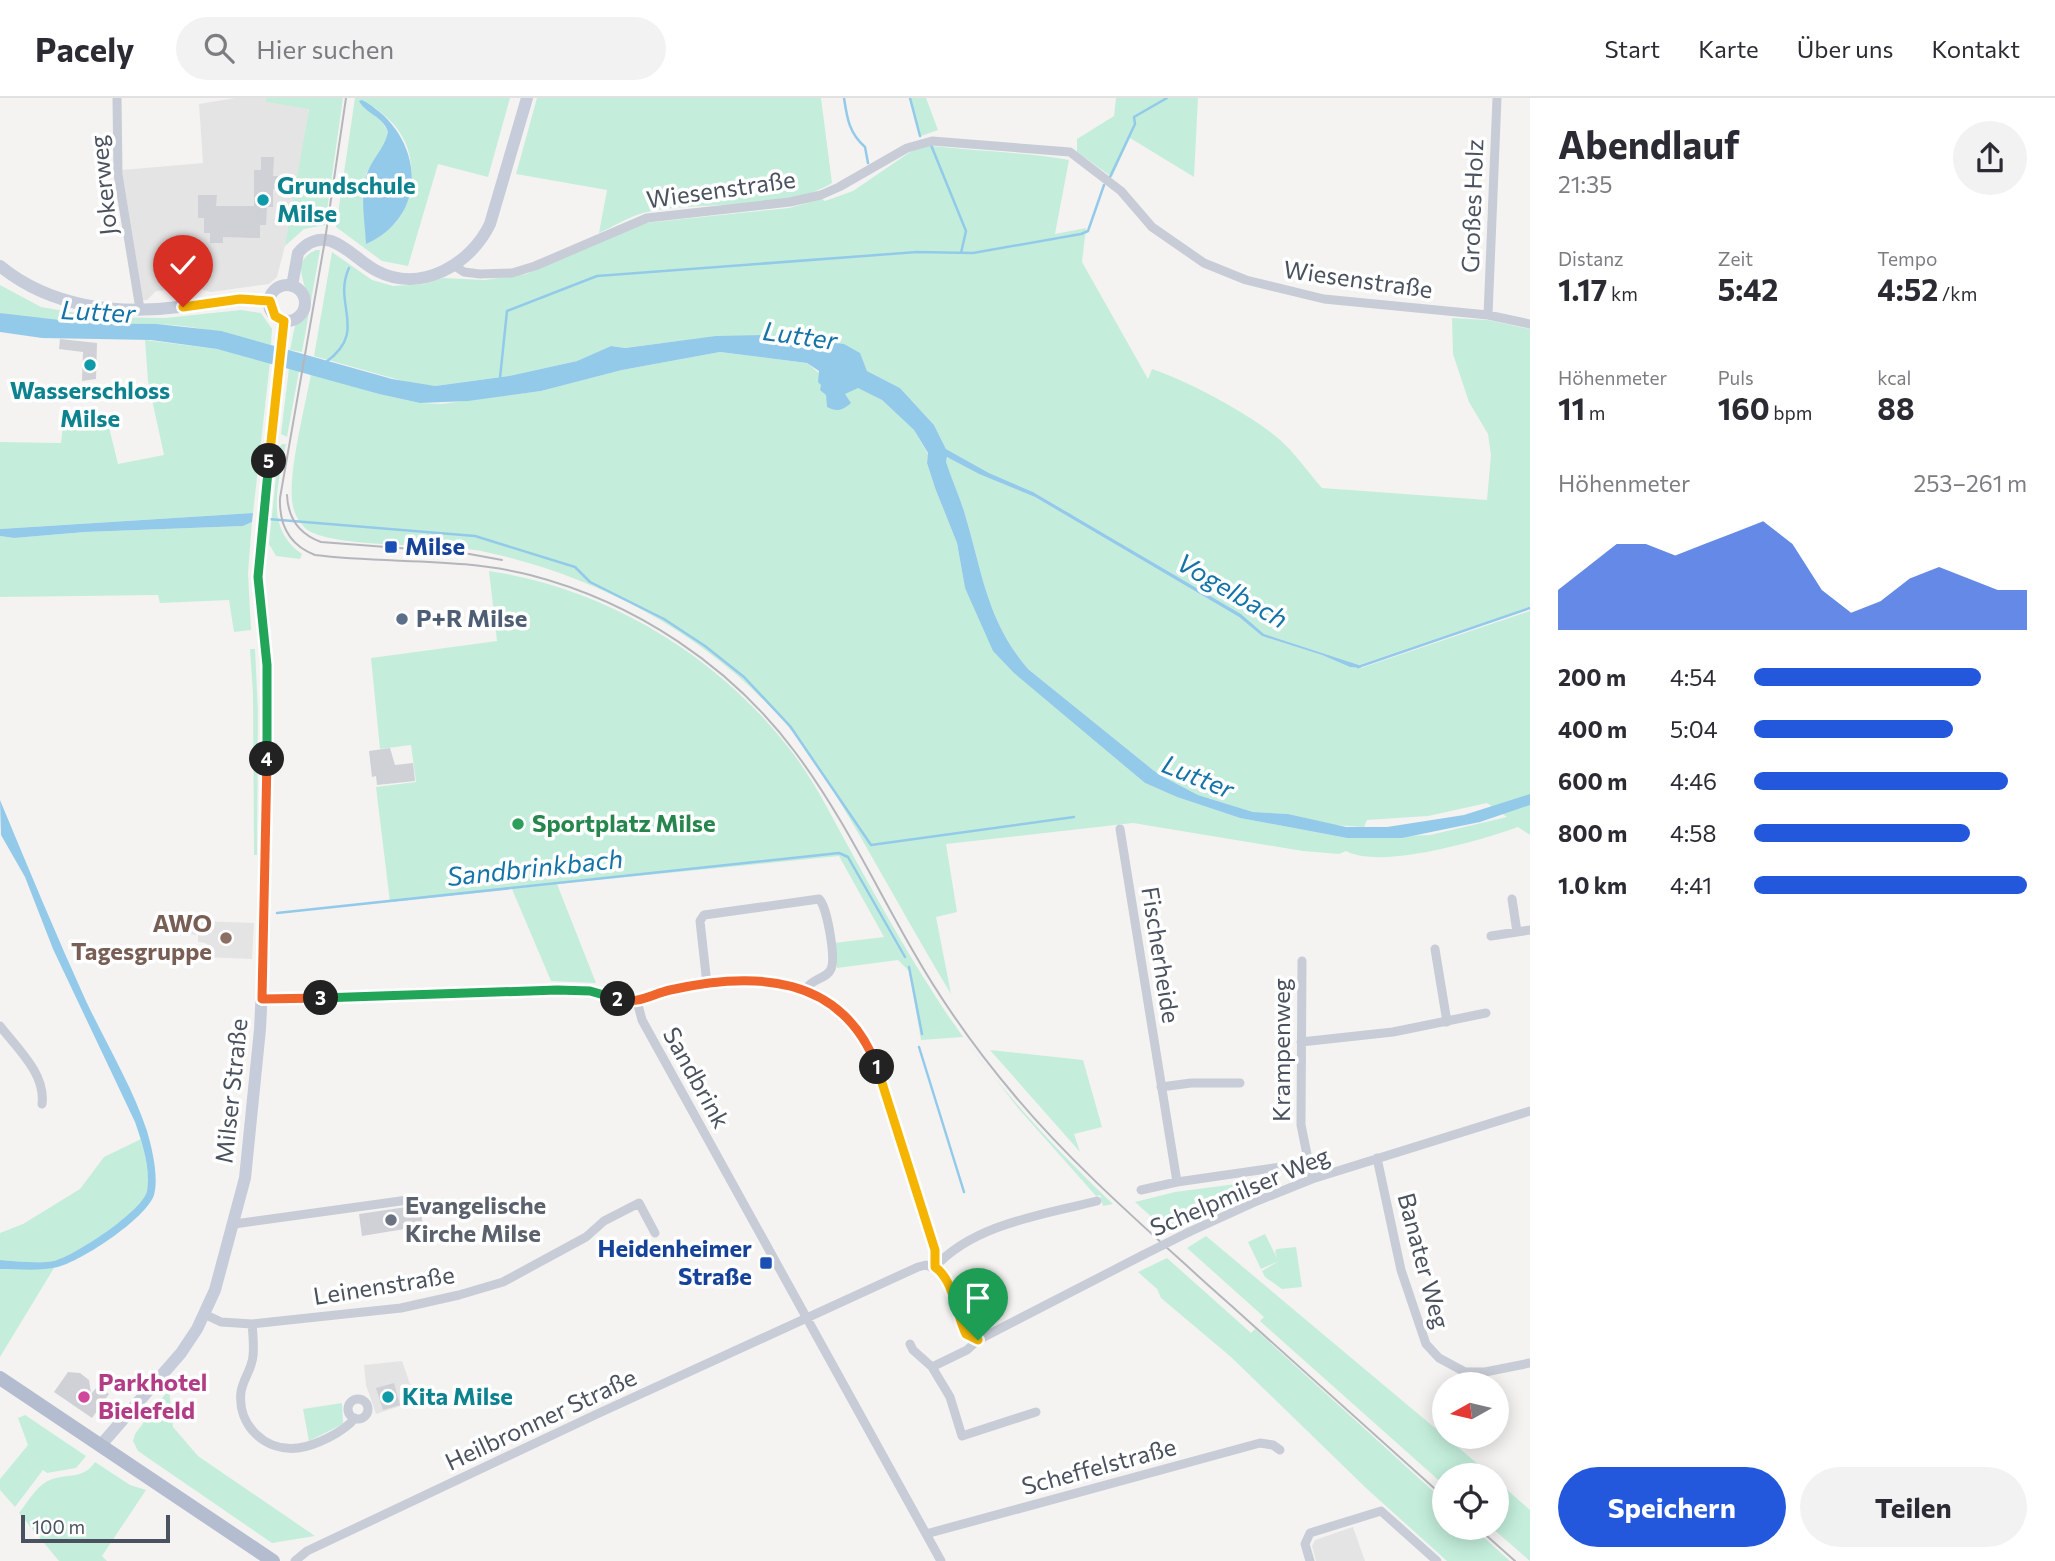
<!DOCTYPE html>
<html lang="de">
<head>
<meta charset="utf-8">
<style>
  :root { --surface:#fff; --page:#f2f2f3; --text:#2b2b33; --muted:#7c7c81; --line:#e1e1e2; --accent:#2458dc }
  body { margin:0; font-family:Commissioner,sans-serif; background:var(--page); color:var(--text); height:100vh; display:flex; flex-direction:column; font-size:26px; white-space:nowrap }
  * { box-sizing:border-box; margin:0 }
  p { font-size:23px; color:var(--muted) }
  .icon { flex:none; width:38px; height:38px; fill:none; stroke:currentColor; stroke-width:2; stroke-linecap:round; stroke-linejoin:round }
  .map { position:relative; flex:1; overflow:hidden }
  .sheet { display:flex; flex-direction:column; background:var(--surface); width:525px }
  .sheet>* { flex:none }
  .needle { width:46px; rotate:262deg }
  .buttons { position:absolute; left:1432px; top:1274px; display:grid; gap:14px }
  .buttons a { display:grid; place-items:center; width:77px; height:77px; border-radius:50%; background:var(--surface); box-shadow:0 4px 18px #0003; font-size:35px }
  .scale { position:absolute; left:21px; bottom:18px; width:149px; box-sizing:border-box; padding-left:7px; border:4px solid #4b525f; border-top:0; font-size:19px; line-height:24px; white-space:nowrap; color:#4b525f; -webkit-text-stroke:5px #fff; paint-order:stroke }
  .pin { position:absolute; display:grid; place-items:center; width:60px; height:60px; color:#fff; margin:-72px -30px; border-radius:50% 50% 50% 0; rotate:-45deg; box-shadow:0 0 7px #0007 }
  .pin .icon { rotate:45deg }
  .km { position:absolute; width:35px; height:35px; margin:-18px; border-radius:50%; background:#222; color:#fff; font-size:19px; line-height:35px; text-align:center }
  .round { display:grid; place-items:center; flex:none; width:74px; height:74px; border-radius:37px; background:var(--page) }
  .summary { display:flex; align-items:center; justify-content:space-between; height:119px; padding:0 28px }
  h1 { font-size:38px; font-weight:700; line-height:52px }
  .metrics { display:grid; grid-template-columns:repeat(3,1fr); gap:10px; height:119px; padding:7px 28px }
  .metrics div { display:grid; align-content:center }
  .metrics b { font-size:30px; font-weight:700 }
  .metrics small { font-size:19px; font-weight:400 }
  .metrics p { font-size:19px }
  .chart { height:196px; padding:14px 28px }
  .chart p { display:flex; justify-content:space-between }
  .chart svg { width:100%; height:126px; margin-top:7px; fill:var(--accent); opacity:.7 }
  .cta { display:flex; gap:14px; margin-top:auto; padding:14px 28px }
  .cta a { flex:1; height:80px; border-radius:42px; background:var(--accent); color:#fff; font-size:28px; font-weight:700; line-height:80px; text-align:center }
  .cta a+a { background:var(--page); color:var(--text) }
  ul { padding:0 28px; list-style:none; font-size:23px }
  li { display:grid; grid-template-columns:112px 84px 1fr; align-items:center; height:52px }
  li i { height:18px; border-radius:9px; background:var(--accent) }
  header { display:flex; align-items:center; gap:42px; box-sizing:border-box; height:98px; padding:0 35px; background:var(--surface); border-bottom:2px solid var(--line) }
  header strong { font-size:33px }
  nav { display:flex; gap:38px; margin-inline-start:auto; font-size:24px }
  .search { width:490px; height:63px; background:var(--page); display:flex; align-items:center; gap:18px; box-sizing:border-box; padding:0 24px; border-radius:38px; color:var(--muted); font-size:26px }
  main { display:flex; flex:1; min-height:0 }
  .map>svg:first-child { display:block }
  .education { fill:#e5e4e4 }
  .green { fill:#c4eedb; fill-rule:evenodd }
  .water { fill:#94cae9 }
  .lines { fill:none; stroke-linecap:round; stroke-linejoin:round }
  .stream { stroke:#94cae9; stroke-width:2.5 }
  .building { fill:#cfd1d6 }
  .street { stroke:#c7ccd6; stroke-width:9 }
  .secondary { stroke:#c6ccd9; stroke-width:12 }
  .primary { stroke:#b4bdcf; stroke-width:14 }
  .tram { stroke:#b5b6bc; stroke-width:2 }
  .street-bridge { stroke:#c7ccd6; stroke-width:9 }
  .split-1-casing { stroke:#fff; stroke-width:14 }
  .split-2-casing { stroke:#fff; stroke-width:14 }
  .split-3-casing { stroke:#fff; stroke-width:14 }
  .split-4-casing { stroke:#fff; stroke-width:14 }
  .split-5-casing { stroke:#fff; stroke-width:14 }
  .split-6-casing { stroke:#fff; stroke-width:14 }
  .split-1 { stroke:#f5b400; stroke-width:9 }
  .split-2 { stroke:#f0652b; stroke-width:9 }
  .split-3 { stroke:#22a559; stroke-width:9 }
  .split-4 { stroke:#f0652b; stroke-width:9 }
  .split-5 { stroke:#22a559; stroke-width:9 }
  .split-6 { stroke:#f5b400; stroke-width:9 }
  .culture-dot { fill:#0f9aa8; stroke:#fff; stroke-width:2.5 }
  .transit-dot { fill:#1a4fb4; stroke:#fff; stroke-width:2.5 }
  .service-dot { fill:#5c6f8a; stroke:#fff; stroke-width:2.5 }
  .leisure-dot { fill:#2e9e5b; stroke:#fff; stroke-width:2.5 }
  .education-dot { fill:#8d6e63; stroke:#fff; stroke-width:2.5 }
  .worship-dot { fill:#6b7280; stroke:#fff; stroke-width:2.5 }
  .hotel-dot { fill:#d1479c; stroke:#fff; stroke-width:2.5 }
  .labels { text-anchor:middle; stroke-width:7; stroke-linejoin:round; paint-order:stroke }
  .street-label { font-size:24px; fill:#4b525f; stroke:#fff }
  .culture-label { font-size:24px; font-weight:bold; fill:#0d838f; stroke:#fff; text-anchor:start }
  .transit-label { font-size:24px; font-weight:bold; fill:#164399; stroke:#fff; text-anchor:start }
  .service-label { font-size:24px; font-weight:bold; fill:#4e5e75; stroke:#fff; text-anchor:start }
  .leisure-label { font-size:24px; font-weight:bold; fill:#27864d; stroke:#fff; text-anchor:start }
  .education-label { font-size:24px; font-weight:bold; fill:#785e54; stroke:#fff; text-anchor:end }
  .worship-label { font-size:24px; font-weight:bold; fill:#5b616d; stroke:#fff; text-anchor:start }
  .hotel-label { font-size:24px; font-weight:bold; fill:#b23c85; stroke:#fff; text-anchor:start }
  .water-label { font-size:26px; font-style:italic; fill:#1473a8; stroke:#fff }
</style>
</head>
<body>
<header>
<strong>Pacely</strong>
<div class="search"><svg class="icon" aria-label="search" viewBox="0 0 24 24"><circle cx="10" cy="10" r="6"/><path d="M15 15l6 6"/></svg>Hier suchen</div>
<nav><a>Start</a><a>Karte</a><a>Über uns</a><a>Kontakt</a></nav>
</header>
<main>
<div class="map">
<svg width="1530" height="1463" viewBox="0 0 1530 1463">
  <rect width="100%" height="100%" fill="#f4f3f2"/>
  <path class="education" d="M235,0H266L267,4L309,10L292,120L277,179L269,186L211,194L197,190L156,193L147,202H143L122,72L203,65L199,6Z
    M173,822L254,825L252,861L205,859L206,845L198,844V837L186,836L182,830L174,831Z
    M402,1263L416,1303L376,1316L366,1287L364,1267Z
    M1353,1429L1365,1463H1316L1312,1448L1315,1442Z"/>
  <path class="green" d="M266,0H343L325,127L304,131L285,148L309,11L266,4Z
    M355,0H510L488,79L438,66L408,168L382,163L336,129ZM373,8C385,18 396,26 403,40C416,63 414,102 397,123C390,132 376,138 366,145V76L386,44L388,34Z
    M537,0H821L832,85C782,116 700,101 643,115C628,119 613,129 599,135L607,92L516,76Z
    M910,0H926L938,32L921,38Z
    M1116,0H1198L1194,79L1130,40L1112,79L1077,54V41L1114,18Z
    M931,48C977,53 1023,54 1069,62L1055,136L1086,130L1082,164L1148,281L1152,271C1188,283 1250,316 1279,341C1295,355 1308,374 1322,390L1487,402L1491,357L1488,336L1469,304L1453,256L1452,220L1488,222L1530,231V509L1359,567L1264,536L1241,516L1033,394L989,375L946,351L934,327L900,290L867,273C851,216 672,244 625,250L611,248L577,263L509,278L435,288L417,287L314,258L332,154L372,182L393,188L424,186L443,180L485,182L526,176L645,125L789,110L822,101L825,103L853,93L916,50Z
    M316,152H320L302,254L290,252L295,227C331,204 277,169 316,152Z
    M0,187L41,209L100,219L165,220L241,212L261,215L272,231L271,247C234,237 195,227 155,226C103,225 51,226 0,215Z
    M145,242L217,251L270,264L253,415L0,431V344L61,345L64,317L107,321L118,366L164,357L148,283Z
    M720,254L807,265L844,296L858,289L882,302L914,332L928,356L927,365L935,390L957,445L965,490L1005,565L1145,685L1177,699L1240,720L1347,740L1430,737L1507,719L1487,705L1428,718L1367,722L1364,729L1333,727L1288,716L1253,714L1198,697L1158,676L1028,571C988,524 983,478 966,420C961,401 952,383 945,364L948,359L979,376L1035,399L1239,519L1262,538L1322,557L1350,569L1361,570L1530,513V737L1518,729C1482,742 1381,772 1346,753L1339,756L1303,753L1133,725L946,746L957,814L936,819L951,896C916,838 884,779 850,721C832,691 815,660 792,633C713,539 600,478 481,453C443,445 328,451 305,430C297,422 293,413 292,402C289,371 305,309 311,276L379,296L420,305L441,306L541,293L622,272Z
    M289,270L299,273L287,339L281,336Z
    M282,346H286C279,385 263,429 302,456L300,461L276,458L269,446L279,349Z
    M252,424L248,475L251,532L234,534L229,502L160,505L158,497L0,499V438L14,440L85,434L243,428Z
    M489,473C607,490 720,559 792,654C817,687 834,723 854,759C882,810 911,861 943,910C991,982 1050,1046 1113,1106L1103,1108L1100,1097L1096,1098L1018,1010L963,939L921,942L909,873L898,862L837,870L834,845L884,839L839,758L557,786L596,885L551,883L512,791L390,804L376,689L416,684L411,647L380,651L371,560L497,543Z
    M250,551H255L258,613L257,757H254L253,596Z
    M990,952L1083,962L1102,1029L1074,1036L1080,1054Z
    M141,1041C145,1055 151,1079 147,1094C142,1113 73,1159 54,1163C37,1166 17,1163 0,1162V1135L23,1126L80,1091L104,1059Z
    M1281,1080L1165,1131L1135,1104L1175,1094Z
    M1265,1136L1277,1160L1275,1153L1277,1151L1296,1149L1302,1189L1282,1191L1265,1179L1262,1173L1279,1163L1261,1171L1248,1144Z
    M1206,1138L1491,1377H1444V1387L1260,1223L1264,1219L1187,1150Z
    M1167,1160L1251,1235L1255,1231L1444,1403V1430H1473L1510,1463H1447L1366,1390L1231,1259L1161,1200L1157,1191L1138,1174Z
    M54,1170L0,1259V1171Z
    M169,1291L173,1329L198,1358L315,1438L272,1445L138,1353L133,1343L135,1336Z
    M342,1305L343,1326L309,1343L303,1311Z
    M25,1317L86,1358L76,1370L47,1375L43,1372L15,1409L0,1392V1381L28,1347L18,1320Z
    M95,1364L130,1387L146,1392L102,1458L107,1463H59L19,1415C27,1405 37,1387 50,1382C67,1375 83,1382 95,1364Z
    M1496,1382L1530,1412V1463L1492,1430H1496Z"/>
  <path class="water" d="M362,2C422,34 433,116 366,146C365,124 360,100 366,79C370,62 385,51 388,34C382,17 367,17 359,3Z
    M0,215L85,225L157,226L221,233L392,281L435,288L509,278L577,263L611,248L625,250L716,238L769,237L844,246L860,255L867,273L900,290L934,327L946,351L989,375L1033,394L1241,516L1264,536L1359,567L1361,570L1350,569L1322,557L1262,538L1239,519L1035,399L979,376L947,359L946,364C952,383 961,401 966,420C983,478 988,524 1028,571L1158,676L1198,697L1253,714L1288,716L1346,729H1387L1464,717L1530,696V707L1480,724L1402,740H1347L1240,720L1177,699L1145,685L1014,575L993,553L965,490L957,445L935,390L927,365L928,355L914,332L882,302L858,290L845,296L851,305C842,313 837,314 827,309L826,297L820,292L821,287L818,284L819,273L807,265L720,254L622,272L541,293L468,303L420,305L379,296L217,251L151,242L42,240L0,234Z
    M253,415L252,424L243,428L85,434L14,440L0,438V431Z
    M0,702C28,769 56,837 86,903C106,945 133,990 147,1033C152,1050 159,1079 154,1097C147,1120 77,1167 53,1170C36,1173 17,1171 0,1171V1162C17,1163 37,1166 54,1163C74,1158 143,1113 147,1093C151,1071 142,1044 135,1024L53,851L25,779L1,737Z"/>
  <g class="lines">
    <path class="stream" d="M844,0C847,20 849,35 865,49L868,65
      M910,0L920,38
      M931,47L966,133L961,155
      M1110,79L1135,26L1134,19L1167,0
      M326,264C369,233 332,207 349,170
      M500,280L507,213L597,178L917,154L973,155L1081,136L1088,133L1104,87
      M268,421L475,438L575,469L590,484L664,521L705,548L744,579L790,628L871,747L1074,719
      M1358,569L1530,510
      M277,815L839,755L848,759L905,859
      M909,869L922,936
      M919,949L964,1094"/>
  </g>
  <path class="building" d="M261,59H274L273,78H280L279,91H273V109H267L266,127H260V140L223,139V145H210V135H204V120H198V97H217L216,108H254V72H261Z
    M60,241L97,245L96,281L82,283L83,254L59,251Z
    M390,650L395,667L413,665L415,683L377,687L376,678L372,679L369,653Z
    M420,1107L423,1128L362,1138L359,1116Z
    M68,1274L80,1275L89,1282L91,1296L98,1288L109,1296L92,1320L54,1294Z
    M394,1285L400,1307L383,1312L376,1290Z"/>
  <g class="lines">
    <path class="street" d="M117,0L118,76L140,211
      M455,168L464,174L480,176L512,175L535,168L647,120L790,104L821,97L839,89L907,50L932,43L1070,54L1121,93L1152,129L1204,165L1246,182L1324,201L1488,217L1530,226
      M1488,217L1497,0
      M1120,731L1177,1084
      M1512,801L1517,834
      M1491,838L1530,832
      M1435,851L1447,924
      M1302,863L1301,1027L1312,1081
      M707,886L700,823L704,817L819,801C827,808 836,860 831,871C827,881 812,880 806,891
      M262,901L557,892L590,893L628,904L671,891L764,882L806,891L822,899L851,925L872,956L935,1152V1169
      M637,903L642,922L941,1463
      M0,928C17,950 46,976 42,1006
      M1301,944L1393,934L1486,915
      M1161,989L1191,985H1240
      M1377,1060L1401,1172L1426,1246L1439,1260L1465,1274H1485L1530,1265
      M1141,1092L1177,1084L1308,1065
      M234,1126L415,1101
      M1189,1134L1257,1103L1312,1081L1530,1013
      M935,1169C974,1126 1042,1117 1097,1103
      M204,1216L221,1224L252,1226L401,1210L459,1197L503,1184L586,1139L604,1123L639,1105L655,1135
      M252,1226C253,1236 254,1248 253,1258C252,1271 243,1281 241,1294C237,1327 265,1354 298,1350C315,1348 344,1334 355,1320
      M978,1242L967,1252L932,1269L950,1299L962,1338L1036,1314
      M910,1246L913,1252L932,1269
      M348 1311a10 10 0 1 1 20 0a10 10 0 1 1-20 0Z
      M926,1436L1260,1345L1273,1347L1280,1352
      M295,1463L307,1453L597,1316L918,1169L926,1167L942,1174L966,1236L978,1242L1143,1157
      M1310,1463L1305,1446L1310,1435L1381,1413L1437,1463"/>
    <path class="secondary" d="M0,168C50,209 116,217 179,209C209,206 238,199 270,203
      M269 205a18 18 0 1 1 36 0a18 18 0 1 1-36 0Z
      M292,188L298,155C306,145 318,139 331,143C348,149 361,165 377,173C421,196 471,166 490,126L527,0
      M100,1348L181,1255L197,1231L215,1192L245,1080L260,931L264,849L268,586L258,479L284,223"/>
    <path class="primary" d="M0,1280L273,1463"/>
    <path class="tram" d="M346,0L325,142L280,400C279,427 289,447 315,457C387,466 460,459 530,477C635,504 731,568 795,654C841,715 875,787 913,853C942,904 977,953 1015,998C1073,1067 1141,1126 1208,1187C1287,1257 1365,1328 1444,1399
      M287,397C288,420 299,436 321,444L464,455L502,462
      M1478,1430L1515,1463"/>
    <path class="street-bridge" d="M1143,1157L1189,1134"/>
  </g>
  <g class="lines">
    <defs>
      <path id="split-1" d="M877,969L935,1152V1169C954,1182 956,1216 966,1236L978,1242"/>
      <path id="split-2" d="M618,901C637,907 652,896 670,892C754,873 842,876 877,969"/>
      <path id="split-3" d="M321,900L557,892L590,893L618,901"/>
      <path id="split-4" d="M267,661L262,901L321,900"/>
      <path id="split-5" d="M267,661V567L258,479L269,363"/>
      <path id="split-6" d="M183,209L240,201L270,203L275,218L284,223L269,363"/>
    </defs>
    <use href="#split-1" class="split-1-casing"/>
    <use href="#split-2" class="split-2-casing"/>
    <use href="#split-3" class="split-3-casing"/>
    <use href="#split-4" class="split-4-casing"/>
    <use href="#split-5" class="split-5-casing"/>
    <use href="#split-6" class="split-6-casing"/>
    <use href="#split-1" class="split-1"/>
    <use href="#split-2" class="split-2"/>
    <use href="#split-3" class="split-3"/>
    <use href="#split-4" class="split-4"/>
    <use href="#split-5" class="split-5"/>
    <use href="#split-6" class="split-6"/>
  </g>
  <g class="culture-dot">
    <circle cx="263" cy="102" r="7"/>
    <circle cx="90" cy="267" r="7"/>
    <circle cx="388" cy="1299" r="7"/>
  </g>
  <g class="transit-dot">
    <rect x="384" y="442" width="14" height="14" rx="3.5"/>
    <rect x="759" y="1158" width="14" height="14" rx="3.5"/>
  </g>
  <circle class="service-dot" cx="402" cy="521" r="7"/>
  <circle class="leisure-dot" cx="518" cy="726" r="7"/>
  <circle class="education-dot" cx="226" cy="840" r="7"/>
  <circle class="worship-dot" cx="391" cy="1122" r="7"/>
  <circle class="hotel-dot" cx="84" cy="1299" r="7"/>
  <g class="labels">
    <g class="street-label">
      <text transform="translate(104 87) rotate(-96)" y="8">Jokerweg</text>
      <text transform="translate(721 92) rotate(-8)" y="8">Wiesenstraße</text>
      <text transform="translate(1473 108) rotate(-88)" y="8">Großes Holz</text>
      <text transform="translate(1358 182) rotate(8)" y="8">Wiesenstraße</text>
      <text transform="translate(1160 857) rotate(81)" y="8">Fischerheide</text>
      <text transform="translate(1282 952) rotate(-90)" y="8">Krampenweg</text>
      <text transform="translate(696 980) rotate(61)" y="8">Sandbrink</text>
      <text transform="translate(232 993) rotate(-84)" y="8">Milser Straße</text>
      <text transform="translate(1240 1094) rotate(-23)" y="8">Schelpmilser Weg</text>
      <text transform="translate(1423 1163) rotate(75)" y="8">Banater Weg</text>
      <text transform="translate(384 1188) rotate(-9)" y="8">Leinenstraße</text>
      <text transform="translate(541 1322) rotate(-25)" y="8">Heilbronner Straße</text>
      <text transform="translate(1099 1369) rotate(-15)" y="8">Scheffelstraße</text>
    </g>
    <g class="culture-label">
      <text x="277" y="96">Grundschule<tspan x="277" dy="28">Milse</tspan></text>
      <text x="90" y="301" text-anchor="middle">Wasserschloss<tspan x="90" dy="28">Milse</tspan></text>
      <text x="402" y="1307">Kita Milse</text>
    </g>
    <g class="transit-label">
      <text x="405" y="457">Milse</text>
      <text x="752" y="1159" text-anchor="end">Heidenheimer<tspan x="752" dy="28">Straße</tspan></text>
    </g>
    <g class="service-label">
      <text x="416" y="529">P+R Milse</text>
    </g>
    <g class="leisure-label">
      <text x="532" y="734">Sportplatz Milse</text>
    </g>
    <g class="education-label">
      <text x="212" y="834">AWO<tspan x="212" dy="28">Tagesgruppe</tspan></text>
    </g>
    <g class="worship-label">
      <text x="405" y="1116">Evangelische<tspan x="405" dy="28">Kirche Milse</tspan></text>
    </g>
    <g class="hotel-label">
      <text x="98" y="1293">Parkhotel<tspan x="98" dy="28">Bielefeld</tspan></text>
    </g>
    <g class="water-label">
      <text transform="translate(98 214) rotate(3)" y="9">Lutter</text>
      <text transform="translate(800 238) rotate(8)" y="9">Lutter</text>
      <text transform="translate(1232 493) rotate(30)" y="9">Vogelbach</text>
      <text transform="translate(1198 679) rotate(22)" y="9">Lutter</text>
      <text transform="translate(535 770) rotate(-6)" y="9">Sandbrinkbach</text>
    </g>
  </g>
</svg>
<div class="buttons">
<a><svg class="needle" viewBox="-14 -14 28 28"><path d="M0-13l5 13h-10z" fill="#e53935"/><path d="M0 13l5-13h-10z" fill="#7c7c81"/></svg></a>
<a><svg class="icon" aria-label="locate" viewBox="0 0 24 24"><circle cx="12" cy="12" r="6"/><path d="M12 2v4M12 18v4M2 12h4M18 12h4"/></svg></a>
</div>
<div class="scale">100 m</div>
<div class="pin" style="left:978px;top:1242px;background:#1e9e55"><svg class="icon" aria-label="arrive" viewBox="0 0 24 24"><path d="M6 21V4h12l-3 4 3 4H6"/></svg></div>
<div class="pin" style="left:183px;top:209px;background:#d93025"><svg class="icon" aria-label="check" viewBox="0 0 24 24"><path d="M5 12l5 5 9-10"/></svg></div>
<b class="km" style="left:877px;top:969px">1</b>
<b class="km" style="left:618px;top:901px">2</b>
<b class="km" style="left:321px;top:900px">3</b>
<b class="km" style="left:267px;top:661px">4</b>
<b class="km" style="left:269px;top:363px">5</b>
</div>
<section class="sheet">
<div class="summary"><div><h1>Abendlauf</h1><p>21:35</p></div><a class="round"><svg class="icon" aria-label="share" viewBox="0 0 24 24"><path d="M12 15V3M7 8l5-5 5 5M5 13v7h14v-7"/></svg></a></div>
<div class="metrics">
<div><p>Distanz</p><b>1.17<small> km</small></b></div>
<div><p>Zeit</p><b>5:42</b></div>
<div><p>Tempo</p><b>4:52<small> /km</small></b></div>
</div>
<div class="metrics">
<div><p>Höhenmeter</p><b>11<small> m</small></b></div>
<div><p>Puls</p><b>160<small> bpm</small></b></div>
<div><p>kcal</p><b>88</b></div>
</div>
<div class="chart"><p><span>Höhenmeter</span>253–261 m</p>
<svg viewBox="0 0 160 44" preserveAspectRatio="none"><path d="M0 44V30L10 22L20 14L30 14L40 18L50 14L60 10L70 6L80 14L90 30L100 38L110 34L120 26L130 22L140 26L150 30L160 30V44z"/></svg>
</div>
<ul>
<li><b>200 m</b>4:54<i style="width:83%"></i></li>
<li><b>400 m</b>5:04<i style="width:73%"></i></li>
<li><b>600 m</b>4:46<i style="width:93%"></i></li>
<li><b>800 m</b>4:58<i style="width:79%"></i></li>
<li><b>1.0 km</b>4:41<i style="width:100%"></i></li>
</ul>
<div class="cta"><a>Speichern</a><a>Teilen</a></div>
</section>
</main>
</body>
</html>
